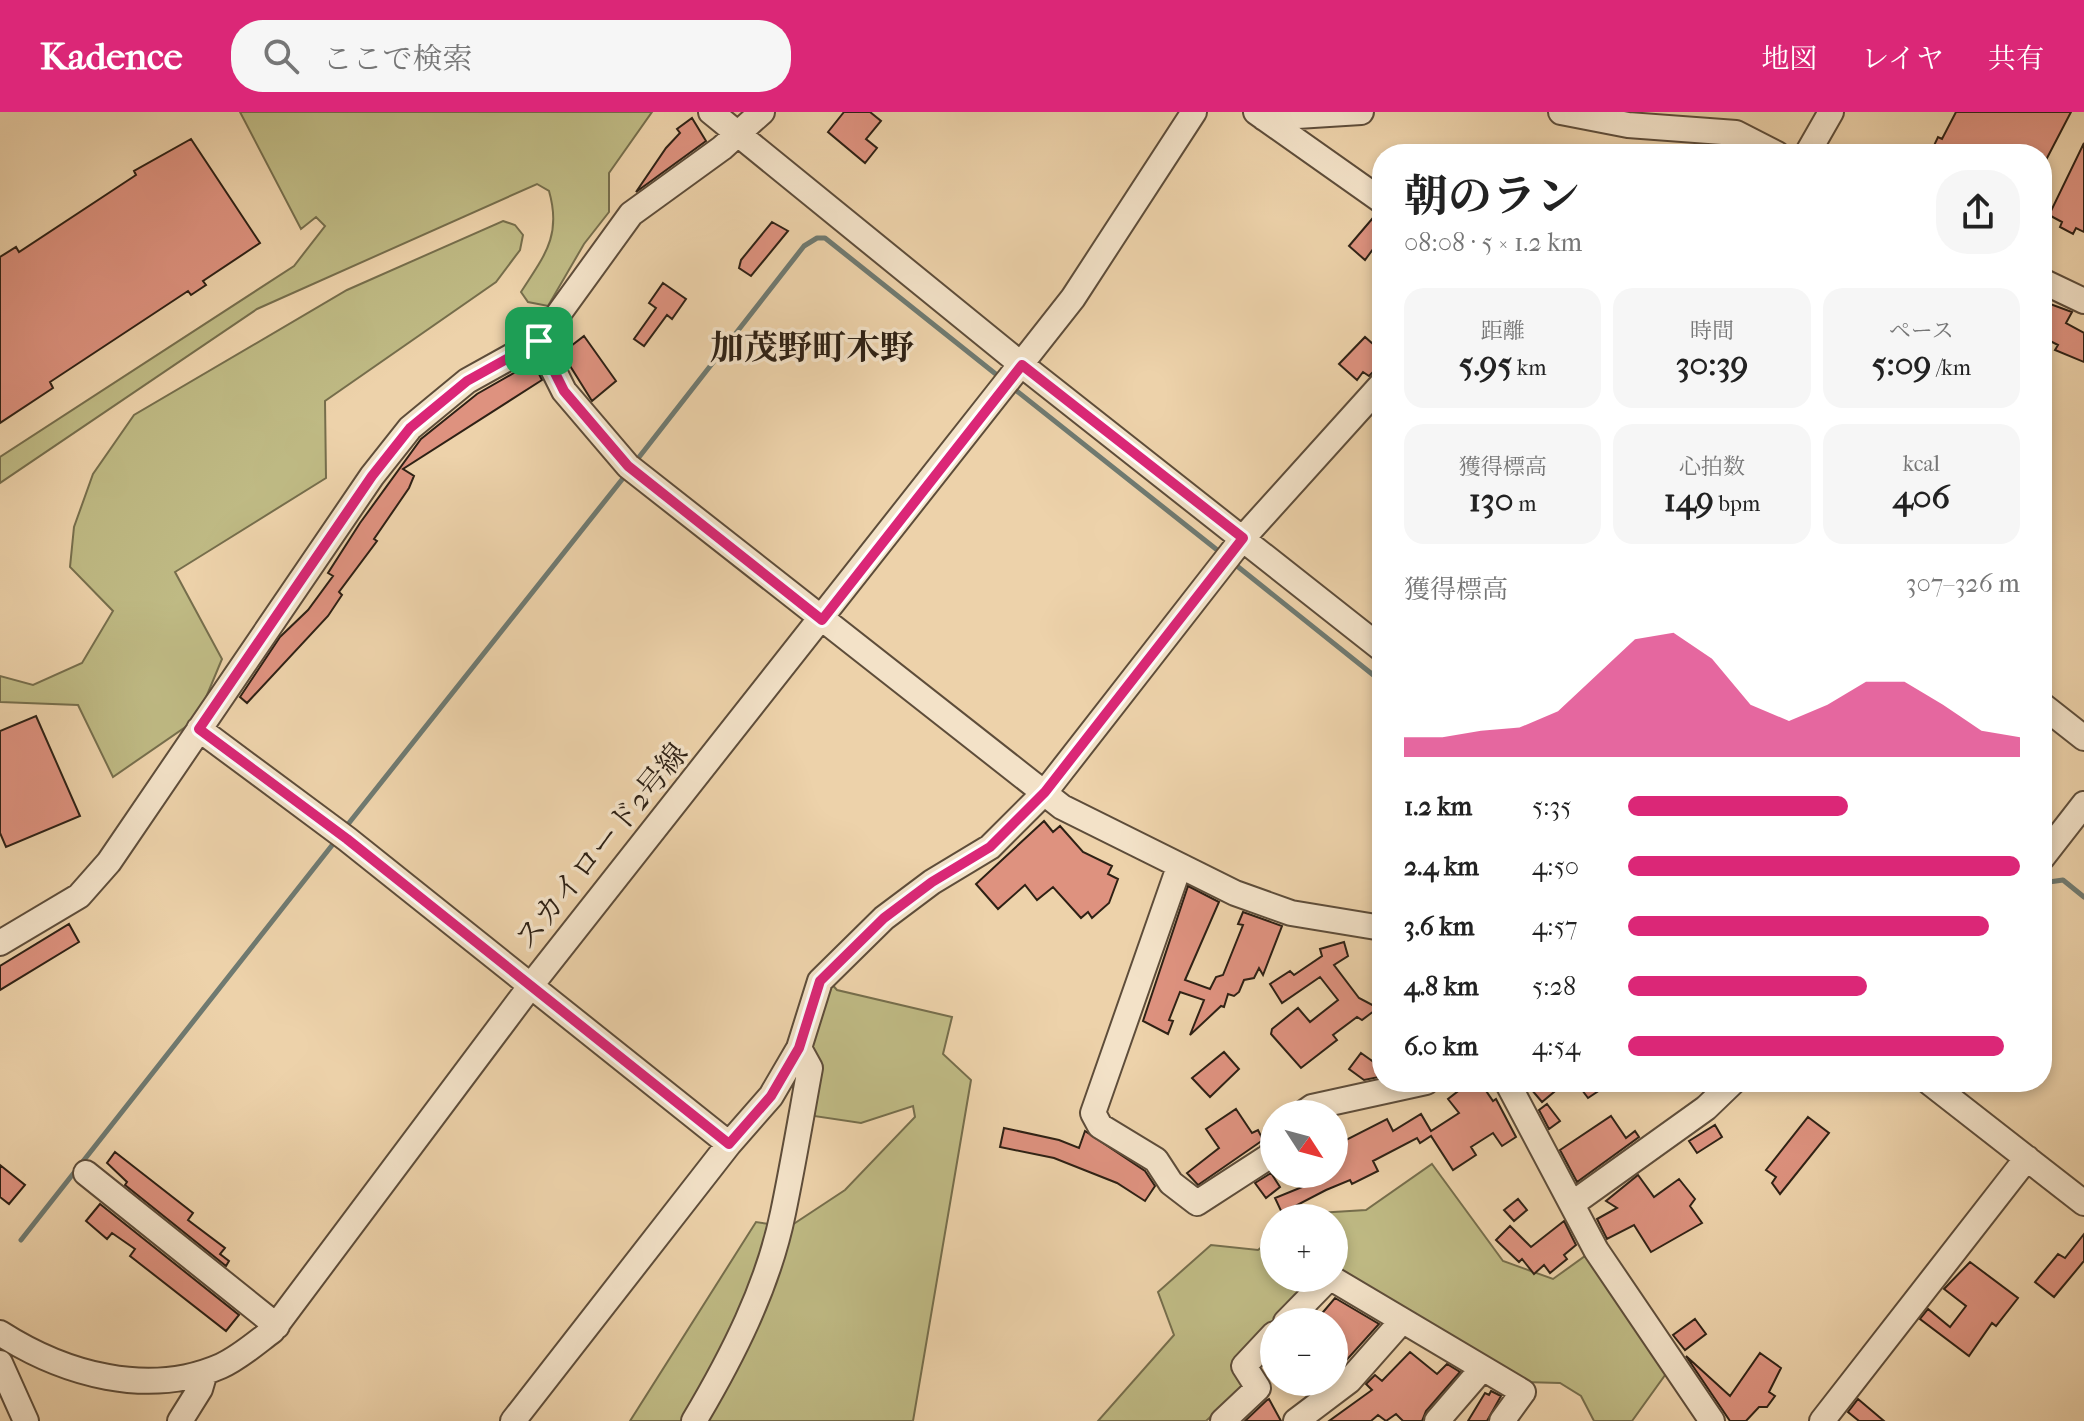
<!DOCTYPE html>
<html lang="ja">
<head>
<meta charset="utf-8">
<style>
  :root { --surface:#fff; --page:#f6f6f6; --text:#222; --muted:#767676; --accent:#db2777 }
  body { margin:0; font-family:"IM FELL French Canon","Noto Serif JP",serif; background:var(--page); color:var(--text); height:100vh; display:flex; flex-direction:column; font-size:30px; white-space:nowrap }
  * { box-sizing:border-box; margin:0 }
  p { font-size:26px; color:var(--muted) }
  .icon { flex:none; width:44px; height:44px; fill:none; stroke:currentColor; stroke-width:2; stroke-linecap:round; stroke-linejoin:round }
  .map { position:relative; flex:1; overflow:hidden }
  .panel { position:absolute; left:1372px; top:32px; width:680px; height:948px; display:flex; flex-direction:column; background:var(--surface); border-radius:32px; box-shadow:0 4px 12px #0003 }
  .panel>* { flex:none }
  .needle { width:52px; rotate:126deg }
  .tools { position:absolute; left:1260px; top:988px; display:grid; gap:16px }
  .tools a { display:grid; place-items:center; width:88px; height:88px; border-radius:50%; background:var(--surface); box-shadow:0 4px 12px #0003; font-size:40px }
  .pin { position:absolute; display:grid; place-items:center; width:68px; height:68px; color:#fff; margin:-34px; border-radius:16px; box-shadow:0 4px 12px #0006 }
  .round { display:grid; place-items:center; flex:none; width:84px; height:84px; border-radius:32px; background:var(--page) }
  .headline { display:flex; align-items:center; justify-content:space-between; height:136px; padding:0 32px }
  h1 { font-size:44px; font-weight:700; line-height:60px }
  .figures { display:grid; grid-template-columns:repeat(3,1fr); gap:12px; height:136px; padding:8px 32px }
  .figures div { display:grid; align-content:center; border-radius:20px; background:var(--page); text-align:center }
  .figures b { font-size:34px; font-weight:700 }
  .figures small { font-size:22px; font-weight:400 }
  .figures p { font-size:22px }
  .chart { height:224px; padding:16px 32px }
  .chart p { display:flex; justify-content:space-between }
  .chart svg { width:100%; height:144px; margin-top:8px; fill:var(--accent); opacity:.7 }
  ul { padding:0 32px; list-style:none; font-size:26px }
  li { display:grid; grid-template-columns:128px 96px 1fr; align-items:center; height:60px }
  li i { height:20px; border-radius:10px; background:var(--accent) }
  header { display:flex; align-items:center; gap:48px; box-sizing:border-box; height:112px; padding:0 40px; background:var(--accent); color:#fff }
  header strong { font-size:38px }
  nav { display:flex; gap:44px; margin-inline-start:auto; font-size:28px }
  .search { width:560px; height:72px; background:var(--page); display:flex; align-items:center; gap:20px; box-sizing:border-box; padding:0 28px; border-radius:32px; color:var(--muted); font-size:30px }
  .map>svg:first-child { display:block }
  .green { fill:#bfba84; stroke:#766e4c; stroke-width:2 }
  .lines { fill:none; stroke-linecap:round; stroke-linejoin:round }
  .stream { stroke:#6f7a71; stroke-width:5 }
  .building { fill:#de927f; stroke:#2e2115; stroke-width:2 }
  .minor-casing { stroke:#5e4d3a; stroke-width:28 }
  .minor { stroke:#f3e2c8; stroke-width:24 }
  .route-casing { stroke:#fff; stroke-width:16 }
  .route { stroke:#db2777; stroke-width:10 }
  .labels { text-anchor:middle; stroke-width:7; stroke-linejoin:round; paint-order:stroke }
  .street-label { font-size:30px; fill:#2e2115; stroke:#f3e2c8 }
  .quarter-label { font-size:34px; font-weight:bold; fill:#2e2115; stroke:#f3e2c8 }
</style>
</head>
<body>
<header>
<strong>Kadence</strong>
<div class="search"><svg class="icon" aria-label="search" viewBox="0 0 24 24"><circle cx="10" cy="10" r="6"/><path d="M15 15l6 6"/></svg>ここで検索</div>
<nav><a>地図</a><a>レイヤ</a><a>共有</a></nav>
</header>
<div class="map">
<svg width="2084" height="1309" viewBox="0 0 2084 1309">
  <rect width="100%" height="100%" fill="#edd2aa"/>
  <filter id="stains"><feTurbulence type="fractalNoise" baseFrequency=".0025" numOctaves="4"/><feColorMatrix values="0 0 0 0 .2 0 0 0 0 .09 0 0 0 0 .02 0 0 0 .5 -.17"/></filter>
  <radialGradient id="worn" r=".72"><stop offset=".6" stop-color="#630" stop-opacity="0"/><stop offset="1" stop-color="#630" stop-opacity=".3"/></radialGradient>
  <path class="green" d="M240,0H652L609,61V100L584,132L548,194L528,190L521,180C544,144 562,124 549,79L537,72L257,197L0,371V345L294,154L325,114L316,105L301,117Z
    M503,109L515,113L523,123L520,138L496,170L325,289L326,366L175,460L222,547L197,607L113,665L78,593L0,590V564L33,573L82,551L113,499L70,455L74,415L93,362L134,303L347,178Z
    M829,869L837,878L952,905L943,942L971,968L913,1309H630L756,1110L789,1115L845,1078L915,1005L913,994L861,1011L814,1004L821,953L807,935Z
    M1432,1052L1503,1149L1553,1167L1592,1139L1673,1252L1632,1309H1594L1581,1284L1560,1271L1521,1270L1334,1158V1106H1296L1301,1102L1366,1098Z
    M1274,1125V1166H1316L1235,1250L1245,1273L1206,1309H1098L1174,1223L1158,1180L1211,1133L1258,1138Z"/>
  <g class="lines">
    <path class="stream" d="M1013,276L1221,441
      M636,349L804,134L817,126H825L1002,267
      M1232,450L1382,570
      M345,716L628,360
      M2042,771L2063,768L2084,785
      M21,1128L337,727"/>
  </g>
  <path class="building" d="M844,0H870L881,9L866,27L877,36L865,51L828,20Z
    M1956,0H2071L2046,48L2042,42H1930L1938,25L1942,27Z
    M692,6L706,29L636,80L666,36L680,21L677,17Z
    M191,27L260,131L203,169L206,173L191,183L188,179L50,270L53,276L0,311V145L16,135L19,140L136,63L134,59Z
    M2084,31V120L2076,116L2073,122L2060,115L2062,110L2049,103Z
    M1372,107L1382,116V125L1365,148L1349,134Z
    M772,110L788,119L751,164L739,156L741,148Z
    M663,171L686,187L672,207L667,203L644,234L634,227L656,196L649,191Z
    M2042,189L2072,200L2066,211L2084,221V250L2055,238L2058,233L2042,225Z
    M1382,221V251L1369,264L1363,260L1357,268L1339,252L1365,225L1373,232Z
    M584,224L616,269L592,289L562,241Z
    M533,250L542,268L403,357L414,364L409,376L374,427L377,429L339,480L342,483L328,504L247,591L240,585L280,525L308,498L333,464L328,461L360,411L421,327L477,282Z
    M36,604L80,704L6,735L0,721V619Z
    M1044,709L1053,720L1060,714L1083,740L1112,754L1108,762L1118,767L1109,791L1092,806L1088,800L1081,806L1053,775L1037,788L1025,773L998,797L976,772Z
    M1188,774L1219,790L1185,868L1210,877L1216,865L1223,863L1243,813L1238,812L1243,800L1282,814L1263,863L1259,856L1254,866L1244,868L1239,880L1234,884L1228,882L1224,895L1221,894L1190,923L1204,888L1180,880L1169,908L1173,909L1168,922L1143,909Z
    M69,812L79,830L0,878V854Z
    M1344,830L1348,844L1334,853L1359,886L1378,896L1362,908L1357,905L1333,923L1337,928L1301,956L1271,922L1272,917L1298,896L1310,910L1338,888L1320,865L1282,891L1270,872L1290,859L1294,863L1322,844L1320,837Z
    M1224,940L1239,957L1210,985L1192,966Z
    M1361,941L1382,956L1379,965L1364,968L1349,957Z
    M1470,970H1480L1493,989L1496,987L1516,1025L1502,1034L1493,1021L1471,1035L1476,1043L1453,1058L1431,1024L1420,1031L1417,1026L1373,1049L1378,1059L1352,1072L1350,1068L1326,1078L1282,1101L1275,1086L1334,1062V1034L1387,1007L1393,1019L1421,1002L1431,1019L1459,1001L1448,987Z
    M1525,970H1566L1542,990Z
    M1576,970H1594L1600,978L1588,986Z
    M1547,992L1560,1009L1549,1017L1539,998Z
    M1236,997L1252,1021L1258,1018L1263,1028L1198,1073L1187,1061L1219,1036L1206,1017Z
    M1611,1004L1626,1026L1635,1019L1639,1025L1577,1070L1560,1038Z
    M1808,1005L1829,1021L1780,1082L1772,1071L1776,1065L1766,1058Z
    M1715,1013L1722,1025L1697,1041L1689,1029Z
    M1004,1016L1059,1028L1079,1036L1085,1019L1145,1059L1155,1074L1145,1089L1117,1071L1054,1046L1000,1035Z
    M115,1040L193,1101L188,1108L225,1136L220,1142L229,1149L226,1154L125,1073L127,1070L107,1051Z
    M0,1053L25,1073L9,1092L0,1085Z
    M1271,1061L1280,1075L1266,1086L1255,1071Z
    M1638,1063L1654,1085L1679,1067L1695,1087L1690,1094L1702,1111L1651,1140L1634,1113L1607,1127L1597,1107L1617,1096L1606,1089Z
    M1518,1087L1527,1098L1514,1109L1504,1098Z
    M100,1092L239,1203L226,1219L130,1144L135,1137L112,1121L107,1127L86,1109Z
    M1564,1109L1576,1133L1564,1143L1567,1147L1550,1161L1544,1153L1534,1162L1522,1147L1519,1150L1496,1128L1510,1114L1531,1135Z
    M2084,1122V1149L2054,1185L2035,1170L2058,1142L2065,1146Z
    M1970,1150L2018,1186L1996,1214L1992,1211L1969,1244L1920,1207L1928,1197L1950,1215L1966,1194L1944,1177Z
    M1335,1186L1379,1212L1334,1262V1233L1341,1225L1334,1219V1210L1318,1206Z
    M1695,1207L1706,1222L1685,1238L1673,1223Z
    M1410,1240L1437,1262L1447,1252L1460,1260L1426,1299L1422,1309H1403L1396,1302L1386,1309L1378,1303L1371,1309H1329L1372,1278L1366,1272L1375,1263L1382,1269Z
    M1760,1241L1781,1256L1769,1280L1775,1284L1767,1295H1759L1746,1309H1730L1686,1244L1730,1284Z
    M1491,1279L1501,1284L1487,1309H1468L1485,1281L1489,1283Z
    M1269,1287L1281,1309H1245L1267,1288Z
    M1858,1287L1884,1309H1859L1848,1300Z"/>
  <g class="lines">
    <defs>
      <path id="minor" d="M711,0L1022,253L1382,537
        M1256,0L1382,89
        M1561,0L1628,13L1736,21L1777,42
        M1264,6L1361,0
        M1807,42L1831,0
        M2042,169L2084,189
        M539,229L564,279L628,354L1062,695L1235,781L1291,801L1382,816
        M2042,593L2084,626
        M199,617L347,727L729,1032
        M2042,746L2084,692
        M1179,755L1093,1001L1100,1014L1156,1048L1171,1071L1197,1091L1268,1045L1274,1038
        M0,831L79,784L109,750L372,364L410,316L467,269L539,229L631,102L722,36L762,0
        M1507,970L1596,1138L1712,1309
        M1929,970L2084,1091
        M1302,1002L1312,995L1426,970
        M86,1061L277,1214
        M1572,1092L1706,996L1733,970
        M1331,1166L1523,1280L1502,1309
        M1286,1210L1329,1166
        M0,1221C64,1262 148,1286 221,1254C239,1246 256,1231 272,1219L532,872L1073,186L1194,0
        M0,1251L26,1309
        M180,1309L200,1277L205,1260
        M513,1309L729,1032L771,984L799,936L820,869L884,806L932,770L990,735L1045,680L1243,426L1382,272
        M694,1309C732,1245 768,1175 783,1101C793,1053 801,1005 810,956L799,936
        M1223,1309L1258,1276L1244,1254L1274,1222
        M1296,1309L1349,1269L1402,1209
        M1437,1309L1481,1258
        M1822,1309L2027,1046"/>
    </defs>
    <use href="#minor" class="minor-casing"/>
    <use href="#minor" class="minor"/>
  </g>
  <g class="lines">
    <defs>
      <path id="route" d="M539,229L564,279L628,354L822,508L1022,253L1243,426L1045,680L990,735L932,770L884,806L820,869L799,936L771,984L729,1032L347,727L199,617L372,364L410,316L467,269Z"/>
    </defs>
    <use href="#route" class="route-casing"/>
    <use href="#route" class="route"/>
  </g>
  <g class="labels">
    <g class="street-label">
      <text transform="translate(601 734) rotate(-51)" y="10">スカイロード2号線</text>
    </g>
    <g class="quarter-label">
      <text x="812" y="247">加茂野町木野</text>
    </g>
  </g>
  <rect width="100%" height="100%" filter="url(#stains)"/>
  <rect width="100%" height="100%" fill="url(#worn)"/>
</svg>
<div class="tools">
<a><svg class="needle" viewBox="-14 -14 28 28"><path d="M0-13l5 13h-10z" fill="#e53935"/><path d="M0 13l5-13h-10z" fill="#767676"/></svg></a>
<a>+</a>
<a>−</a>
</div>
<div class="pin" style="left:539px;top:229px;background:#1e9e55"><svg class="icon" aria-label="arrive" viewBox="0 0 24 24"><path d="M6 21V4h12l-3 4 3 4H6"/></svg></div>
<section class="panel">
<div class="headline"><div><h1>朝のラン</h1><p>08:08 · 5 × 1.2 km</p></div><a class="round"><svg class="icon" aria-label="share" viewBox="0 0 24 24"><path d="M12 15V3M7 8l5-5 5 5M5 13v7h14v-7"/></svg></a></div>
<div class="figures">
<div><p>距離</p><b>5.95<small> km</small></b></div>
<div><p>時間</p><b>30:39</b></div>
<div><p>ペース</p><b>5:09<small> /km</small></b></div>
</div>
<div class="figures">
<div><p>獲得標高</p><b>130<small> m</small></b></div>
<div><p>心拍数</p><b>149<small> bpm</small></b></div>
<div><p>kcal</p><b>406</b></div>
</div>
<div class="chart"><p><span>獲得標高</span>307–326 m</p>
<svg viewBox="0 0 160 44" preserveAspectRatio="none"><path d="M0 44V38L10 38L20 36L30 35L40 30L50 19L60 8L70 6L80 14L90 28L100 33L110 28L120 21L130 21L140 28L150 36L160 38V44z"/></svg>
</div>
<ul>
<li><b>1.2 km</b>5:35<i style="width:56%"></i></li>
<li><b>2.4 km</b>4:50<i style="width:100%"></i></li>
<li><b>3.6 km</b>4:57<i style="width:92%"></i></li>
<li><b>4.8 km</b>5:28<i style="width:61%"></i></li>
<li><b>6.0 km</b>4:54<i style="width:96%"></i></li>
</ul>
</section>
</div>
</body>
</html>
